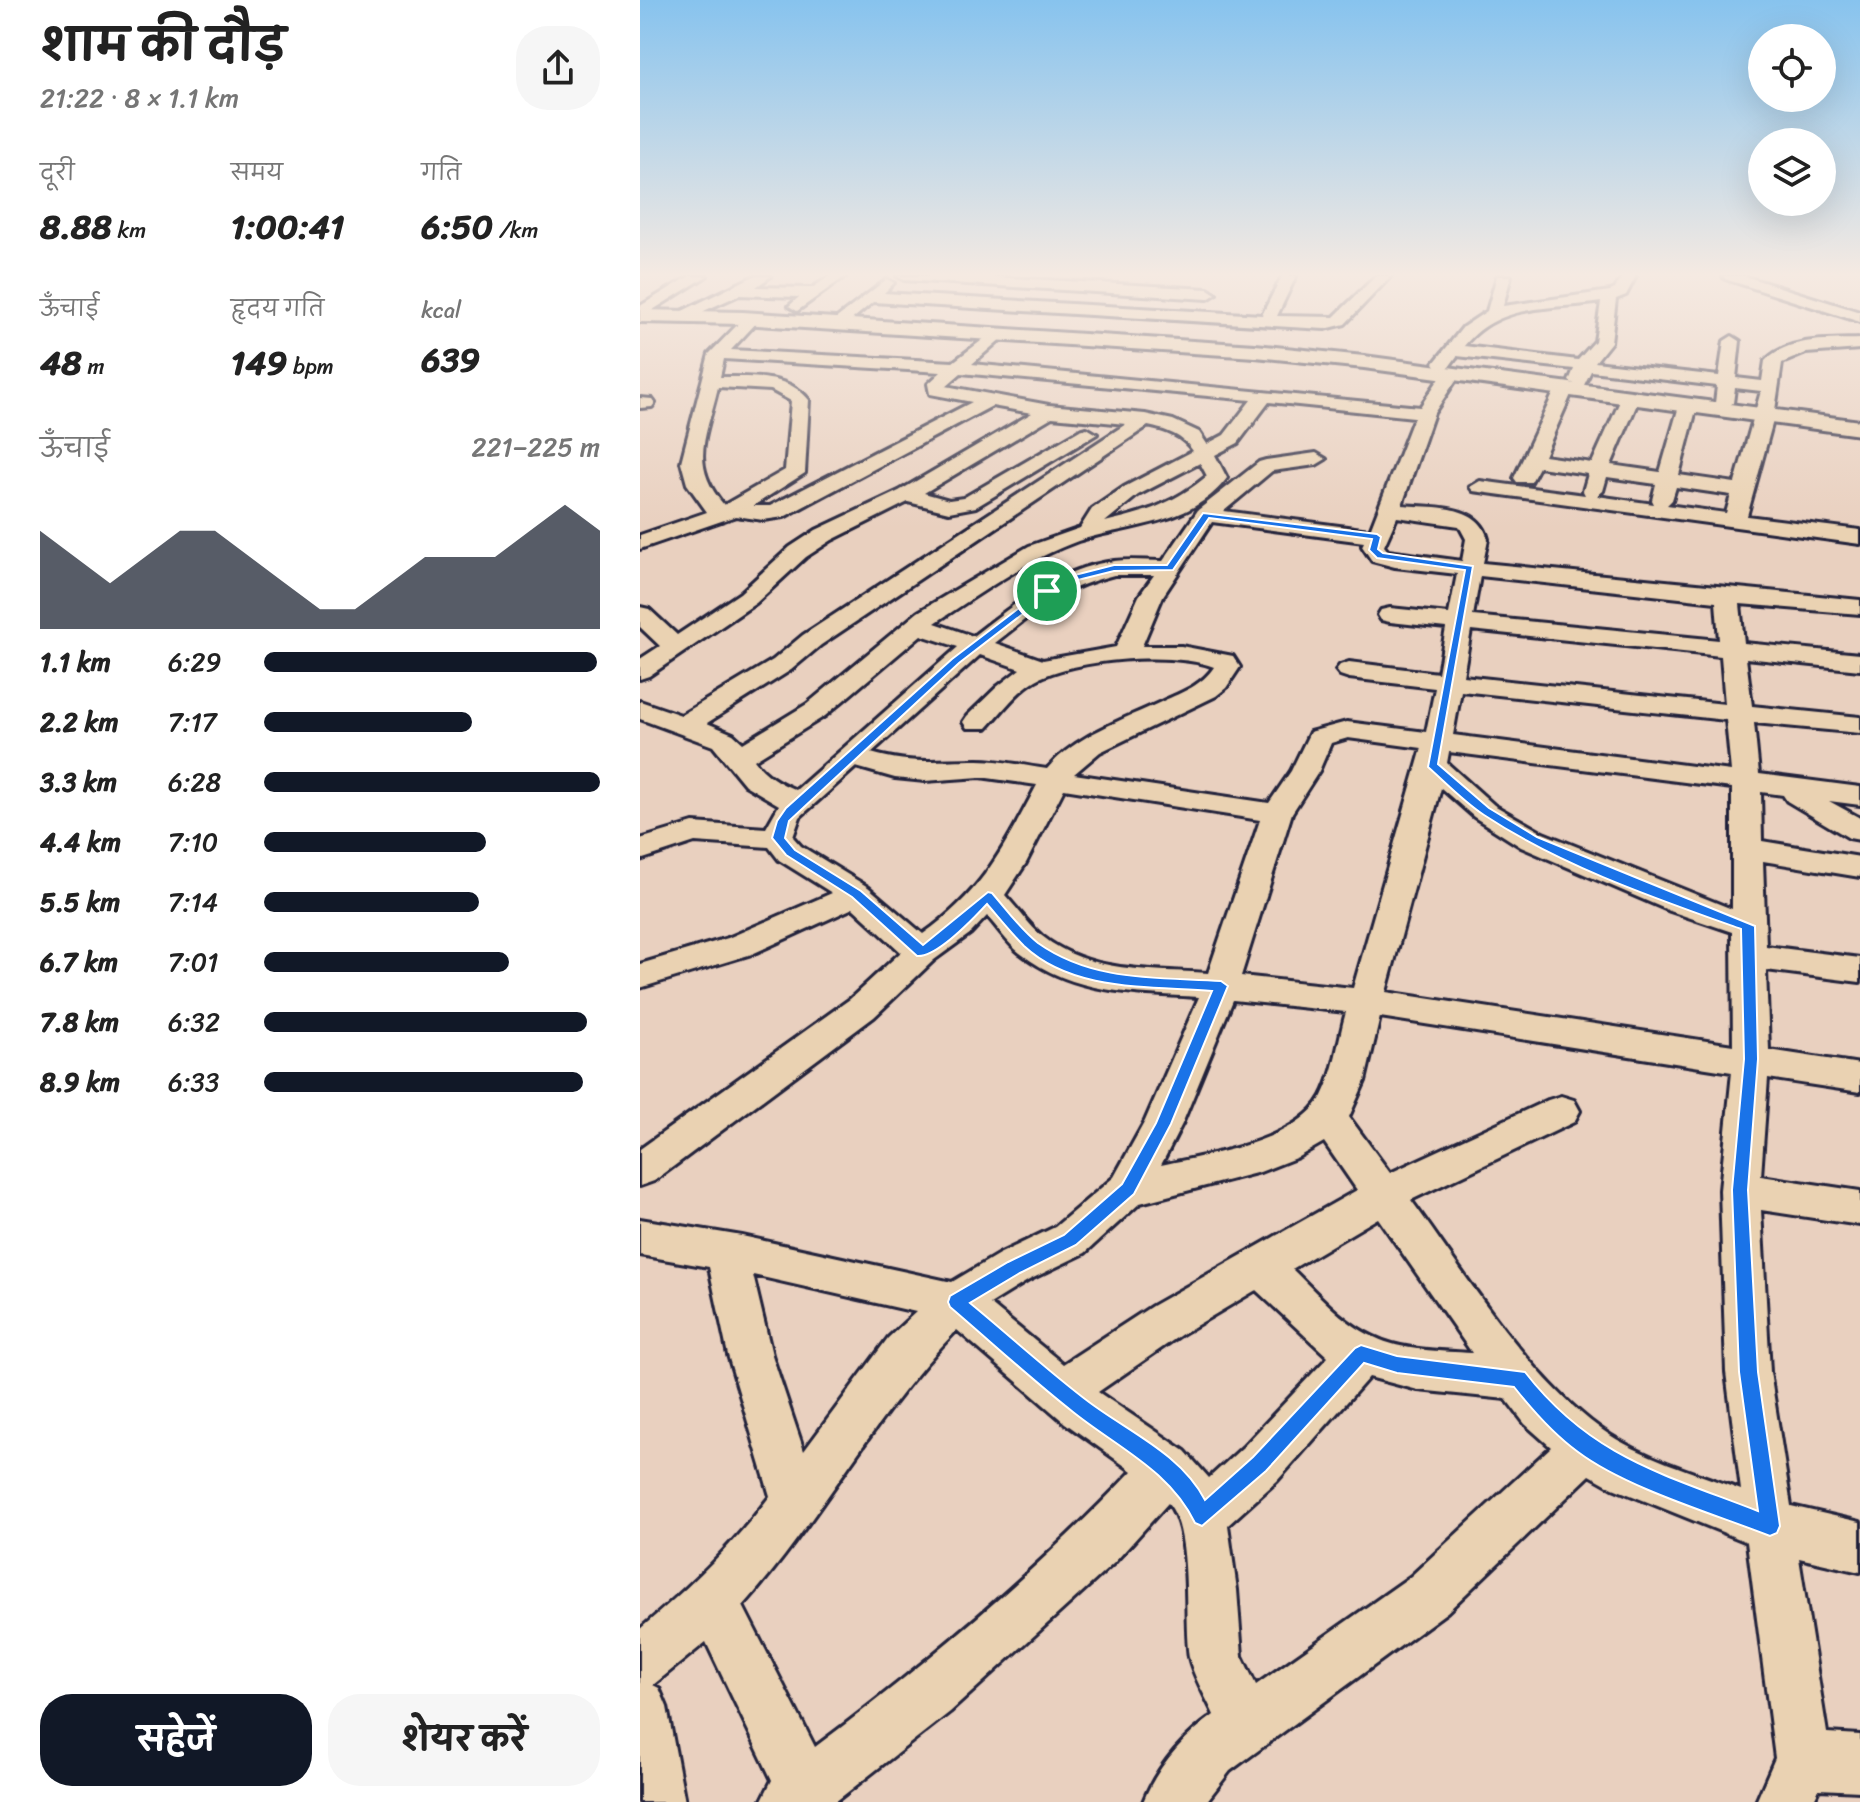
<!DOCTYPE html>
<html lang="hi">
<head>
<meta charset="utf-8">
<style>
  :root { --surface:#fff; --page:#f6f6f6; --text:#222; --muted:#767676; --accent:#111827 }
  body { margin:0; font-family:Sriracha,"Playpen Sans Deva",sans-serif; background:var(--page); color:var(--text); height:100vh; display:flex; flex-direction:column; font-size:30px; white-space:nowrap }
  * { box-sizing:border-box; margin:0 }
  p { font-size:26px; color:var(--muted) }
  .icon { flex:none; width:44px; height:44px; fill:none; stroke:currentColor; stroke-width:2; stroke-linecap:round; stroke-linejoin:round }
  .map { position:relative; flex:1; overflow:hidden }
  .panel { display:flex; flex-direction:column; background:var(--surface); width:640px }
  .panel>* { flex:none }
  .fabs { position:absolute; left:1108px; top:24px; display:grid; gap:16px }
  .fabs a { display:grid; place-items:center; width:88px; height:88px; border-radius:50%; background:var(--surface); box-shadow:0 8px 32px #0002; font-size:40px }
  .pin { position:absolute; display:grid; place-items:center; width:68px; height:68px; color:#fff; margin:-34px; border:4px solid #fff; border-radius:50%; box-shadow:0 2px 8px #0007 }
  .round { display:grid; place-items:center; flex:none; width:84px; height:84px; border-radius:32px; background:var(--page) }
  .headline { display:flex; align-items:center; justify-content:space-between; height:136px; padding:0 40px }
  h1 { font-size:44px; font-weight:700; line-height:60px }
  .stats { display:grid; grid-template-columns:repeat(3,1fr); gap:12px; height:136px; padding:8px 40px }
  .stats div { display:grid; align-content:center }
  .stats b { font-size:34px; font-weight:700 }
  .stats small { font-size:22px; font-weight:400 }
  .stats p { font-size:22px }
  .chart { height:224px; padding:16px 40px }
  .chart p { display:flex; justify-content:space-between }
  .chart svg { width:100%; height:144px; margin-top:8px; fill:var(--accent); opacity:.7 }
  .button { display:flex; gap:16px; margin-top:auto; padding:16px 40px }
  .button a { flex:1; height:92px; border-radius:32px; background:var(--accent); color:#fff; font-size:32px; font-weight:700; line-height:92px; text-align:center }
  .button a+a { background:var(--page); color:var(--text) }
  ul { padding:0 40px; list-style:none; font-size:26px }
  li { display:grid; grid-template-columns:128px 96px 1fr; align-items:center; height:60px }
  li i { height:20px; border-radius:10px; background:var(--accent) }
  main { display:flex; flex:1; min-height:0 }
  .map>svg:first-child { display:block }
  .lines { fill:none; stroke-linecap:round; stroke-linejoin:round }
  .minor-casing { stroke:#22223b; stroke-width:6 }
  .tertiary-casing { stroke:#22223b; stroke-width:6 }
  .minor { fill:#ead2b2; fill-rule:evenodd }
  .tertiary { fill:#ead2b2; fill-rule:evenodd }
  .route { fill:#1a73e8; stroke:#fff; stroke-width:2; fill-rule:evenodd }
</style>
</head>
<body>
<main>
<section class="panel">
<div class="headline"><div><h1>शाम की दौड़</h1><p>21:22 · 8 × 1.1 km</p></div><a class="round"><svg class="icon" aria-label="share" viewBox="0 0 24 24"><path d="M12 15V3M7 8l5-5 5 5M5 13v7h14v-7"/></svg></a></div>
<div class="stats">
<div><p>दूरी</p><b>8.88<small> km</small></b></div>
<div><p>समय</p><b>1:00:41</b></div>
<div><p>गति</p><b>6:50<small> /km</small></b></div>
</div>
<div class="stats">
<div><p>ऊँचाई</p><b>48<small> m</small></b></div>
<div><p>हृदय गति</p><b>149<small> bpm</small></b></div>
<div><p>kcal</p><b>639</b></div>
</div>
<div class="chart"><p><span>ऊँचाई</span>221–225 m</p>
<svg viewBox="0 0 160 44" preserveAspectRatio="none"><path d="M0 44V14L10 22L20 30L30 22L40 14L50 14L60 22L70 30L80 38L90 38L100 30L110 22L120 22L130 22L140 14L150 6L160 14V44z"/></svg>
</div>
<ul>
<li><b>1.1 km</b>6:29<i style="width:99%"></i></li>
<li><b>2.2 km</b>7:17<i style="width:62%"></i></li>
<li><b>3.3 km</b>6:28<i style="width:100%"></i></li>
<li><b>4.4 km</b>7:10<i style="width:66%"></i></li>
<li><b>5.5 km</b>7:14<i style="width:64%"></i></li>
<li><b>6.7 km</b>7:01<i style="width:73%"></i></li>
<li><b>7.8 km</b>6:32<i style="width:96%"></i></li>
<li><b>8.9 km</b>6:33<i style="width:95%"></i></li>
</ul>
<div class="button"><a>सहेजें</a><a>शेयर करें</a></div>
</section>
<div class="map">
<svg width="1220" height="1802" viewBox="0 0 1220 1802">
  <rect width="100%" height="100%" fill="#e9d0bf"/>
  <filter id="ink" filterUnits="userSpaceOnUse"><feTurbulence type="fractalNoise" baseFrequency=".0125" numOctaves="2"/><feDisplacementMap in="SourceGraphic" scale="16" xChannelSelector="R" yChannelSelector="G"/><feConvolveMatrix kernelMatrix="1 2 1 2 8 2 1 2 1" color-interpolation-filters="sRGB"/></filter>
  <g filter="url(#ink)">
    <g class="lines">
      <defs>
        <path id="minor" d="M50,276H67L0,318V306Z
          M114,276H131L116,287L172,288L190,276H206L157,311L149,306L159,297L99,295L44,320H32L30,317Z
          M257,276H335L568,289L576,294L568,299L264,280Z
          M642,276H656L637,316L694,317L736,276H751L705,324L685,329L233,302L203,327H191L189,324L247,279L254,283L244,293L622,315Z
          M857,276H871L863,306L970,291L975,289L982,276H996L986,295L976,299L971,342L955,362L1079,376L1084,341L1092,336L1100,341L1096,378L1122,381L1125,361C1147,337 1190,340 1220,339V349L1166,353L1142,363L1134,417L1107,516L1220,530V544L833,491L830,487L840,481L945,495L943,491L948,474L899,467L891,482H877L874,478L915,390L924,385L933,390L904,456L952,463L981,399L990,394L999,399L971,465L1020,472L1039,406L1048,400L1057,406L1039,475L1095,483L1121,391L1095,388L1093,403L1084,408L1075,403L1077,386L951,371L944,385L938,386L929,381L934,369L817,356L809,367H797L794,363L823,327L847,311ZM961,302L955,341L938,360L824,346C859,302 911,310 961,302ZM967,477L1016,484L1012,500L1014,504L957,496L963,491ZM1036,487L1091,495L1086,513L1027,505L1032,500Z
          M1083,276H1104L1220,312V322L1085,279Z
          M112,314L120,319L91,350L313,362L357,329L363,331L365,334L363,337L332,364L780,407L805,370H817L820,374L794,413L762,505C792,508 839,503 848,539L843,563L1220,600V614L1100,604L1104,643L1220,654V670L1106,658L1112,706L1220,717V733L1114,723L1119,774L1220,787V805L1189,801L1220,818V840L1209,838L1147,801L1143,795L1121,792L1122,841L1220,857V877L1123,861L1126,946L1220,958V982L1126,970L1129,1050L1220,1064V1092L1128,1078L1121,1176L1220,1191V1225L1121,1210L1130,1372L1151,1506L1220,1522V1572L1159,1558L1187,1733L1220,1735V1791L1179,1789L1173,1802H1116L1135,1758L1107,1542L973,1488L950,1475L807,1612L590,1771L566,1802H503C517,1767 543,1737 574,1715C566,1697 553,1676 549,1657C543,1619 553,1531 528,1503L474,1563L310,1712L195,1802H121L132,1780L66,1642L13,1685L19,1688L27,1707L45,1802H0V1629C48,1588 92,1547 130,1496L88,1355L69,1267L0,1255V1219L102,1236L312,1282L359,1254L415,1227L474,1177L505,1121L559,997C496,993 433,995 380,953C368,944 358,928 347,916L331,933L294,960L234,1017L14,1181L0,1186V1149L210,999L261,952L213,908L112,954L0,988V964L88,938L192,893L139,860L129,847L55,842L0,860V839L53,823L126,828L139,805L105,785L73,746L0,719V701L41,715L133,660L163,635L486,424L412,417L284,493L309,500L323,498L440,430L447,428L457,434L336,507L309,512L268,502L192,540L166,557L116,603L9,676L0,679V659L20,646L0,627V607L9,609L37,635L100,593L150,547L176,530L259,491L392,413L352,406L144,517L123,520L96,516L0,549V535L67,512L47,484L41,462L69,354L106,316ZM84,359L301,372L288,384L290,394L332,402L130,506H113L165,473L169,400C149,374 110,377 80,377ZM321,373L611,400L584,435L567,444L559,432L533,420L505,414L409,405L306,386ZM78,387L131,390L151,401L145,470L84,505C48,463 67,436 78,387ZM629,402L774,417L730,530L584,511L632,471L676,465L686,459L676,453L626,460L619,462L558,510L523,561C507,561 490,559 474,561C417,569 377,602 333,636L295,623C339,594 388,559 438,541C489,524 551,526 587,478L575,455L598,443ZM508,426C527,430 542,435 553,451L484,487L452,509L440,528L389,546L278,612L167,704L103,743L93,734L67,723L151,670L181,645ZM560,463L567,476C533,504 507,512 465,522L498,495ZM757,517L819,526L826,539L822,561L748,551L744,546ZM572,522L724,542L722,546L732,561L755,567L817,574L809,614L750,608L741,610L738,615L741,620L750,622L806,628L798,673L709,662L700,665L696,670L700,675L709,678L795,688L786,732L707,722L670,732L651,771L629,803L434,774L460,752L576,696L586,688L600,667L593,656L541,646H502L523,596ZM474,575H514L499,596L476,647L403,660L355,643C399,609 418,589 474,575ZM840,576L1076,602L1079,640L833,616ZM831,630L1081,656L1085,704L823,676ZM281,635L318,647L156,790C139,783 125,775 114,760L185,716ZM340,655L380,669L358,686L327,716L323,722L327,728H347C362,712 377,691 396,680C434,659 534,651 574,667C562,685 543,692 523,701C483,720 436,735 407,769C385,766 360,760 338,760C296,760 273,765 231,753ZM821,691L1086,720L1091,771L813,735ZM708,738L782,748L713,988L601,976L652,813L679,771L691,743ZM809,752L1092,788V909L903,833L854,805L807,763ZM216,767L255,778L285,781L340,777L397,785C363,849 343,891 283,934L228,887L161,846L153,837L160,817ZM801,788L834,817L881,847L1030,911L1092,932L1093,1045L746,992ZM424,789L620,820L568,973C511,969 450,974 402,936C389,925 377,908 365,895L386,863ZM593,1000L706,1012C698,1040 695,1071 682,1096C657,1142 567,1155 521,1165L542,1124ZM740,1017L1092,1072L1080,1190L1086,1372L1101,1490C1055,1472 1001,1458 961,1429C887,1375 826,1275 771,1200L934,1122L940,1111L934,1100L921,1096L908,1100L750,1173L709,1117L725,1081ZM684,1142L717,1190L512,1306L423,1364L350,1304L389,1280L445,1253L500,1203L620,1172L658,1157ZM738,1218L832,1353C801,1351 762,1351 734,1337C702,1323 677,1293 652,1269ZM113,1275L276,1312L248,1338L164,1451L132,1355ZM616,1290L688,1357L603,1447L569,1478L545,1451L458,1392L542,1334ZM317,1330L425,1423L492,1471C395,1573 287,1663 175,1747L103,1606C181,1519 235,1413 317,1330ZM729,1377L778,1390L866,1399L885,1424L911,1447L771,1576L616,1685L602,1656L597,1590L588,1525L637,1481Z
          M0,398L12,399L15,403L12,407L0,408Z"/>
        <path id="tertiary" d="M0,310L103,312L615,345L724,356L1220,421V435L724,368L615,357L103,324L0,322Z"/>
      </defs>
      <use href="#minor" class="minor-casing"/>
      <use href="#tertiary" class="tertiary-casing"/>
      <use href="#minor" class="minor"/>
      <use href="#tertiary" class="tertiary"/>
    </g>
  </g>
  <linearGradient id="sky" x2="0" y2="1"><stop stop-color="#87c3ee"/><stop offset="0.52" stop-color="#f5eae2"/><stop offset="1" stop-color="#f5eae2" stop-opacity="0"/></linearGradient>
  <rect width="1220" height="528" fill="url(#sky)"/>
  <path class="route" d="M563,513L737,534L741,537L738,549L743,553L833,566L798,764L849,808L897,837L1115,926L1118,1059L1108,1190L1118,1372L1140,1526L1137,1533L1130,1536C1074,1514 986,1488 938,1452C913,1434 893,1411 874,1387L757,1373L724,1363L626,1471L562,1526L555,1523C529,1470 478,1448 433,1412C391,1379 351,1342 310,1307L308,1302L310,1296L368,1262L424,1235L482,1184L516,1123L572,991C510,986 433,992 384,946C371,933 359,918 347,904C334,918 297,958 277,956L212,897L146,855L132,838L137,821L146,808L312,659L404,589L427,577L474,565H527ZM569,518L732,539L729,550L737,558L825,570L788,767C806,783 824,802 844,815C921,866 1014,898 1101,929L1104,1059L1092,1190L1099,1372L1118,1511C1023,1474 951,1457 885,1372L757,1356L721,1345L715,1348L613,1457L565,1500C541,1454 489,1432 449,1402C408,1371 369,1335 330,1303L380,1273L436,1245L494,1194L531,1124L588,986L581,981C517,977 453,982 398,943C381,930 366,909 352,893L348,892L283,945L221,891L155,850L145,838L149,821L319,663L410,593L434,581L474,571L533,570Z"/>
</svg>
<div class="fabs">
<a><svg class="icon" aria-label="locate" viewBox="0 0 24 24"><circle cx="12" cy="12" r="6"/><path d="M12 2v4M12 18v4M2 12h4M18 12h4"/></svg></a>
<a><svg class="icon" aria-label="layers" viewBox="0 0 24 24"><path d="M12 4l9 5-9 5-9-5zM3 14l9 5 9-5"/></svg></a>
</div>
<div class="pin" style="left:407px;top:591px;background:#1e9e55"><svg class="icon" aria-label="arrive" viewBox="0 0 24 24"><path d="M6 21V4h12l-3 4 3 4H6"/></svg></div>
</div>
</main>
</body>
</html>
